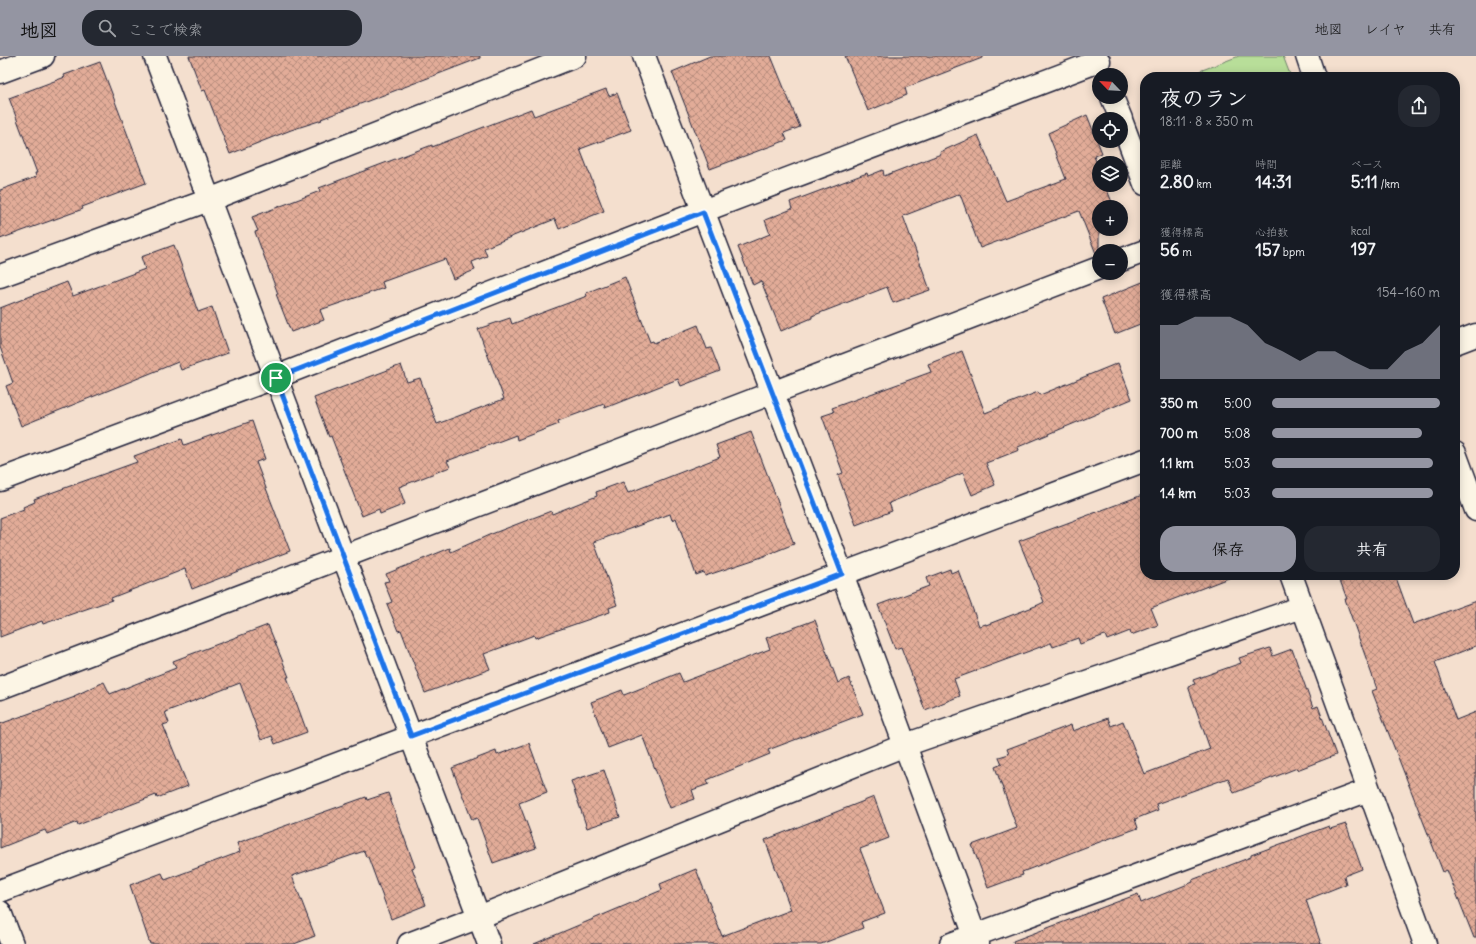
<!DOCTYPE html>
<html lang="ja">
<head>
<meta charset="utf-8">
<style>
  :root { --surface:#171b24; --page:#242831; --text:#f1f3f6; --muted:#9ea1a6; --accent:#9495a2 }
  body { margin:0; font-family:Delius,"Klee One",sans-serif; background:var(--page); color:var(--text); height:100vh; display:flex; flex-direction:column; font-size:15px; white-space:nowrap }
  * { box-sizing:border-box; margin:0 }
  p { font-size:13px; color:var(--muted) }
  .icon { flex:none; width:22px; height:22px; fill:none; stroke:currentColor; stroke-width:2; stroke-linecap:round; stroke-linejoin:round }
  .map { position:relative; flex:1; overflow:hidden }
  .sheet { position:absolute; left:1140px; top:16px; width:320px; height:508px; display:flex; flex-direction:column; background:var(--surface); border-radius:16px; box-shadow:0 2px 10px #0003 }
  .sheet>* { flex:none }
  .needle { width:26px; rotate:295deg }
  .tools { position:absolute; left:1092px; top:12px; display:grid; gap:8px }
  .tools a { display:grid; place-items:center; width:36px; height:36px; border-radius:50%; background:var(--surface); box-shadow:0 2px 10px #0003; font-size:20px }
  .pin { position:absolute; display:grid; place-items:center; width:34px; height:34px; color:#fff; margin:-17px; border:2px solid #fff; border-radius:50%; box-shadow:0 1px 4px #0007 }
  .round { display:grid; place-items:center; flex:none; width:42px; height:42px; border-radius:16px; background:var(--page) }
  .headline { display:flex; align-items:center; justify-content:space-between; height:68px; padding:0 20px }
  h1 { font-size:22px; font-weight:700; line-height:30px }
  .figures { display:grid; grid-template-columns:repeat(3,1fr); gap:6px; height:68px; padding:4px 20px }
  .figures div { display:grid; align-content:center }
  .figures b { font-size:17px; font-weight:700 }
  .figures small { font-size:11px; font-weight:400 }
  .figures p { font-size:11px }
  .chart { height:112px; padding:8px 20px }
  .chart p { display:flex; justify-content:space-between }
  .chart svg { width:100%; height:72px; margin-top:4px; fill:var(--accent); opacity:.7 }
  .cta { display:flex; gap:8px; margin-top:auto; padding:8px 20px }
  .cta a { flex:1; height:46px; border-radius:16px; background:var(--accent); color:#111; font-size:16px; font-weight:700; line-height:46px; text-align:center }
  .cta a+a { background:var(--page); color:var(--text) }
  ul { padding:0 20px; list-style:none; font-size:13px }
  li { display:grid; grid-template-columns:64px 48px 1fr; align-items:center; height:30px }
  li i { height:10px; border-radius:5px; background:var(--accent) }
  header { display:flex; align-items:center; gap:24px; box-sizing:border-box; height:56px; padding:0 20px; background:var(--accent); color:#111 }
  header strong { font-size:19px }
  nav { display:flex; gap:22px; margin-inline-start:auto; font-size:14px }
  .search { width:280px; height:36px; background:var(--page); display:flex; align-items:center; gap:10px; box-sizing:border-box; padding:0 14px; border-radius:16px; color:var(--muted); font-size:15px }
  .map>svg:first-child { display:block }
  .park { fill:#b8de99; stroke:#6d806a }
  .building { fill:url(#building-cross-hatch); stroke:#22223b }
  .lines { fill:none; stroke-linecap:round; stroke-linejoin:round }
  .minor-casing { stroke:#22223b; stroke-width:25 }
  .minor { stroke:#fcf5e5; stroke-width:22 }
  .route-casing { stroke:#fff; stroke-width:8 }
  .route { stroke:#1a73e8; stroke-width:5 }
</style>
</head>
<body>
<header>
<strong>地図</strong>
<div class="search"><svg class="icon" aria-label="search" viewBox="0 0 24 24"><circle cx="10" cy="10" r="6"/><path d="M15 15l6 6"/></svg>ここで検索</div>
<nav><a>地図</a><a>レイヤ</a><a>共有</a></nav>
</header>
<div class="map">
<svg width="1476" height="888" viewBox="0 0 1476 888">
  <defs>
    <pattern id="building-cross-hatch" width="8" height="8" patternUnits="userSpaceOnUse"><rect width="8" height="8" fill="#e2ac98"/><path d="M0 0l8 8M0 8l8-8" fill="none" stroke="#b78c7d"/></pattern>
  </defs>
  <rect width="100%" height="100%" fill="#f4dfce"/>
  <filter id="ink" filterUnits="userSpaceOnUse"><feTurbulence type="fractalNoise" baseFrequency=".025" numOctaves="2"/><feDisplacementMap in="SourceGraphic" scale="8" xChannelSelector="R" yChannelSelector="G"/><feConvolveMatrix kernelMatrix="1 2 1 2 8 2 1 2 1" color-interpolation-filters="sRGB"/></filter>
  <g filter="url(#ink)">
    <path class="park" d="M1239,0H1283L1291,21H1184Z"/>
    <path class="building" d="M189,0H480V2L321,63L322,64L291,74L230,98L205,34L202,35Z
      M710,0H771L800,71L784,77L787,84L710,113L672,16Z
      M845,0H982V2L905,32L907,39L868,55Z
      M100,6L146,127L82,151L83,153L0,183V134L36,121L35,117H37L9,42L65,21L64,19Z
      M606,33L609,40L617,37L631,74L580,93L604,155L559,173L555,163L484,192L487,200L472,206L475,214L453,223L445,203L382,226L384,232L320,254L324,264L291,276L276,238H278L255,176L258,175L252,161L307,140L320,135L319,132L432,89V91L531,53L534,60Z
      M1087,59L1102,97L1094,100L1099,113V129H1105L1114,151H1099V200H1097L1079,155L980,192L960,138L903,160L930,234L893,247L887,231L812,260V262L781,275L761,225L753,229L738,191L770,178L765,164L792,153L790,146L867,117L868,120L883,114L884,120L941,98L940,96L978,79L1006,145L1066,123L1048,77Z
      M174,189L198,256L212,251L228,297L181,314L178,306L21,370L6,330L13,327L0,291V252L67,226L73,240L145,213L141,201Z
      M625,221L650,286L653,285L654,287L698,269L707,293L711,292L720,315L681,330L678,323L605,352L604,348L558,365L559,368L517,384L516,379L447,405L450,411L399,431L405,448L380,458L379,453L362,460L331,380L329,381L314,342L401,309L407,326L420,322L437,368L504,343L478,273L510,262L512,268L587,240L586,237Z
      M1145,225V266L1115,278L1101,243Z
      M962,295L985,357L1038,336L1040,339L1118,307L1132,343L1018,391L1019,394L986,407L995,429L972,439L963,417L889,447L892,455L856,469L838,419L843,417L822,360L834,356L832,352L931,316L928,308Z
      M252,365L265,403L256,406L290,495L192,533L185,513L111,542L112,544L43,568L42,565L0,581V462L24,453L23,451L35,446L34,443L137,406L134,400L182,383L184,389Z
      M751,376L794,488L759,502L705,520L704,516L696,519L676,462L672,464L670,458L594,486L617,549L609,552L610,556L535,582L534,579L484,598L490,613L425,637L401,574L398,575L387,548L392,546L384,526L389,525L386,518L450,492L451,496L489,479L551,455L552,458L597,440L596,436L623,426L628,437L720,401L716,389Z
      M1145,438V519H1231V521L1151,552L1158,569L1131,579L1130,575L1107,584L1105,579L1080,588L1078,582L1053,591L1051,587L954,623L960,640L925,654L901,591L895,593L878,549L929,530L926,522L950,513L951,517L958,514L979,570L986,568V569L1038,549L1044,546L1019,485Z
      M1338,519H1395L1413,568L1476,545V590L1435,606L1456,664L1476,656V882H1474L1447,814L1443,816L1372,635L1377,633L1345,543H1347Z
      M815,564L838,627L849,622L863,658L768,694L770,698L707,724L709,728L692,734L695,743L670,752L642,679L608,692L591,646L622,634L624,639L679,617L683,626L770,593L766,582Z
      M268,569L289,621H287L307,676L275,688L272,680L261,684L240,627L165,656L169,667L163,669L188,730L157,742L156,739L78,769L77,766L47,778L45,774L0,792V668L75,641L74,640L104,626L110,638L176,612L173,605Z
      M1270,592L1273,600L1292,593L1313,652L1318,650L1336,699L1297,714V712L1234,737L1228,722L1156,748L1158,754L1135,763L1138,772L1086,791L1022,816L1023,819L988,832L972,789L1017,772L995,711L1002,708L999,701L1009,698L1007,693L1071,669L1073,675L1108,662L1111,670L1123,665L1144,718L1210,693L1188,630L1195,628L1193,624L1241,607L1239,602Z
      M529,687L547,736L519,747L536,792L493,807L477,762L472,764L452,712L496,695L497,699Z
      M604,714L620,761L587,772L571,725Z
      M388,737L415,811L412,812L426,849L391,863L368,801H366L364,795L292,820L315,880L294,888H150L130,829L162,817L165,824L240,796L237,787L366,741L367,744Z
      M874,741L889,782L860,793L885,857L861,866L863,872L821,888H534L662,834L660,828L696,813L722,880L791,854L765,784Z
      M1346,768L1362,813L1344,820L1346,828L1306,844L1321,888H1014L1013,885L1138,838L1141,847L1193,826L1192,824L1251,801V799L1329,770L1330,773Z"/>
    <g class="lines">
      <defs>
        <path id="minor" d="M155,0L489,888
          M644,0L842,518L978,888
          M1307,0L1314,21
          M0,16L43,0
          M1112,41L1121,63
          M1121,64L1145,128
          M1121,204L1145,195
          M0,220L209,144L575,0
          M1455,287L1476,279
          M1455,397L1476,454
          M0,424L276,321L703,155L1099,5
          M1291,519L1425,888
          M0,632L1099,212
          M0,835L1145,404
          M0,856L12,888
          M409,888L479,861L905,689L1302,551
          M951,888L1369,734"/>
      </defs>
      <use href="#minor" class="minor-casing"/>
      <use href="#minor" class="minor"/>
    </g>
  </g>
  <g class="lines" filter="url(#ink)">
    <defs>
      <path id="route" d="M703,156L842,518L411,680L276,322Z"/>
    </defs>
    <use href="#route" class="route-casing"/>
    <use href="#route" class="route"/>
  </g>
</svg>
<div class="tools">
<a><svg class="needle" viewBox="-14 -14 28 28"><path d="M0-13l5 13h-10z" fill="#e53935"/><path d="M0 13l5-13h-10z" fill="#9ea1a6"/></svg></a>
<a><svg class="icon" aria-label="locate" viewBox="0 0 24 24"><circle cx="12" cy="12" r="6"/><path d="M12 2v4M12 18v4M2 12h4M18 12h4"/></svg></a>
<a><svg class="icon" aria-label="layers" viewBox="0 0 24 24"><path d="M12 4l9 5-9 5-9-5zM3 14l9 5 9-5"/></svg></a>
<a>+</a>
<a>−</a>
</div>
<div class="pin" style="left:276px;top:322px;background:#1e9e55"><svg class="icon" aria-label="arrive" viewBox="0 0 24 24"><path d="M6 21V4h12l-3 4 3 4H6"/></svg></div>
<section class="sheet">
<div class="headline"><div><h1>夜のラン</h1><p>18:11 · 8 × 350 m</p></div><a class="round"><svg class="icon" aria-label="share" viewBox="0 0 24 24"><path d="M12 15V3M7 8l5-5 5 5M5 13v7h14v-7"/></svg></a></div>
<div class="figures">
<div><p>距離</p><b>2.80<small> km</small></b></div>
<div><p>時間</p><b>14:31</b></div>
<div><p>ペース</p><b>5:11<small> /km</small></b></div>
</div>
<div class="figures">
<div><p>獲得標高</p><b>56<small> m</small></b></div>
<div><p>心拍数</p><b>157<small> bpm</small></b></div>
<div><p>kcal</p><b>197</b></div>
</div>
<div class="chart"><p><span>獲得標高</span>154–160 m</p>
<svg viewBox="0 0 160 44" preserveAspectRatio="none"><path d="M0 44V11L10 11L20 6L30 6L40 6L50 11L60 22L70 27L80 33L90 27L100 27L110 33L120 38L130 38L140 27L150 22L160 11V44z"/></svg>
</div>
<ul>
<li><b>350 m</b>5:00<i style="width:100%"></i></li>
<li><b>700 m</b>5:08<i style="width:89%"></i></li>
<li><b>1.1 km</b>5:03<i style="width:96%"></i></li>
<li><b>1.4 km</b>5:03<i style="width:96%"></i></li>
</ul>
<div class="cta"><a>保存</a><a>共有</a></div>
</section>
</div>
</body>
</html>
